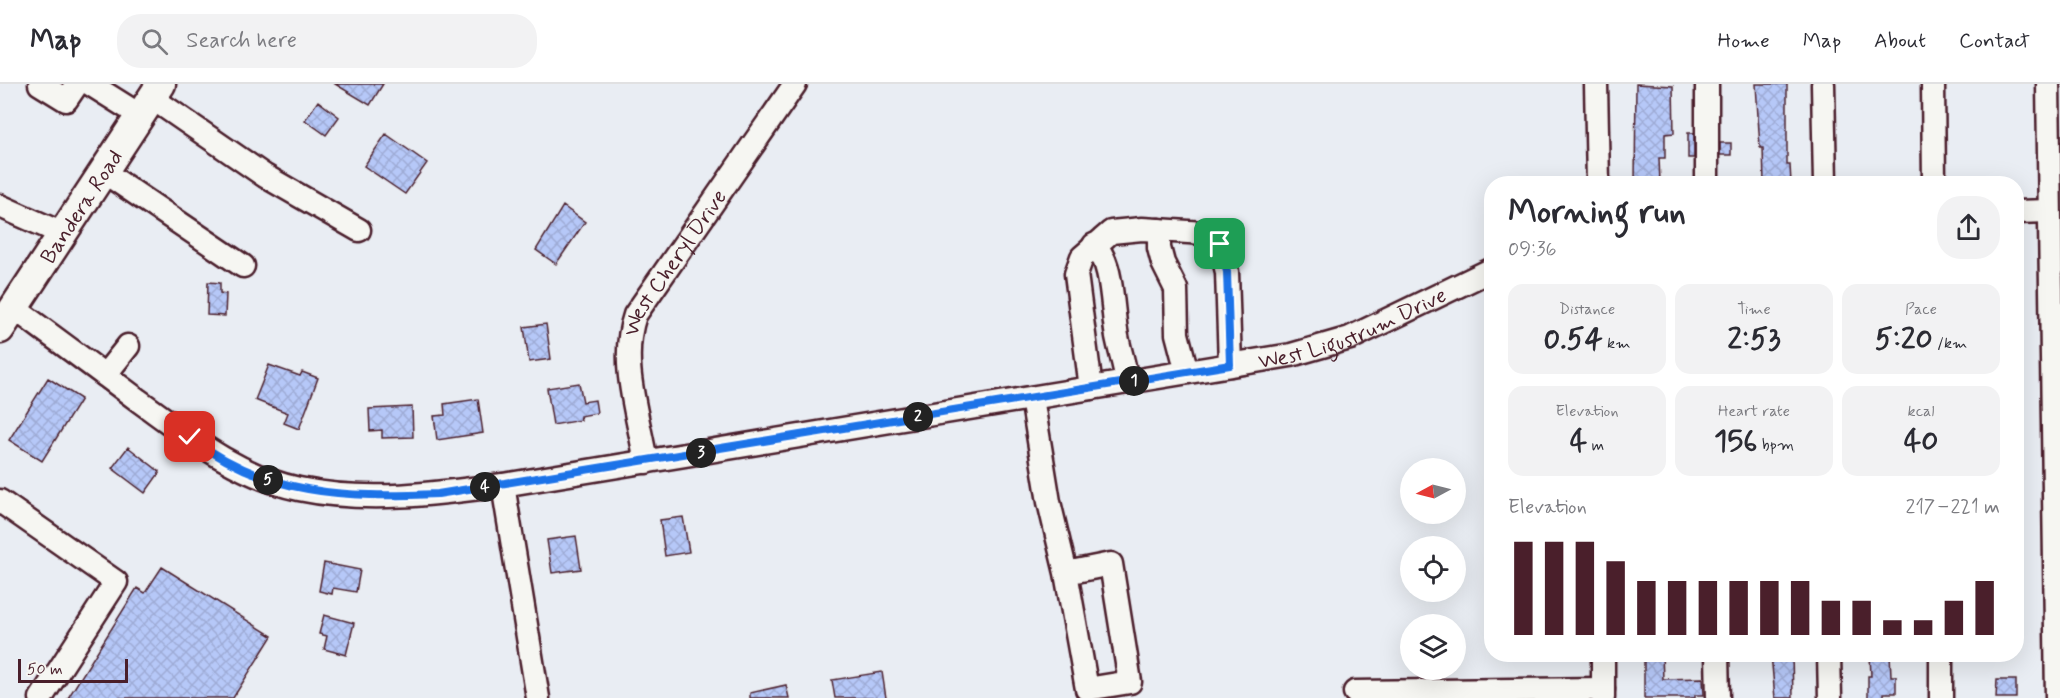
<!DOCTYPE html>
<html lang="en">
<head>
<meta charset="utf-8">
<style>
  :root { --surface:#fff; --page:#f2f2f3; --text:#2b2b33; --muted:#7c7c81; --line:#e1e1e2; --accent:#4a1f2b }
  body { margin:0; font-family:Mynerve,sans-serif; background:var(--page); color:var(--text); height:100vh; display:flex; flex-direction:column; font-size:22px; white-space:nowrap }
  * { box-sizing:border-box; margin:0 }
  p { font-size:20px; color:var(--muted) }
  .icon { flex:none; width:33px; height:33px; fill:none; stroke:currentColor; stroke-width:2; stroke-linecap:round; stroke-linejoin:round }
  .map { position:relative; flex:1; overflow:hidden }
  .sheet { position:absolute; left:1484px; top:92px; width:540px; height:486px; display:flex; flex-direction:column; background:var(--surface); border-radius:24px; box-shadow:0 6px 24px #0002 }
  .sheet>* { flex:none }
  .needle { width:39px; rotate:263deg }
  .fabs { position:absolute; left:1400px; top:374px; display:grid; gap:12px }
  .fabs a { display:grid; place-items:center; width:66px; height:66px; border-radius:50%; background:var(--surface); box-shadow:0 6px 24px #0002; font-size:30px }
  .scale { position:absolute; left:18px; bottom:15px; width:110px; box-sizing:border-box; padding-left:6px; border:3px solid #4a1f2b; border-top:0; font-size:16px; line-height:21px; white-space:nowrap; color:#4a1f2b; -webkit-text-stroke:4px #f6f6f2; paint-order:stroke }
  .pin { position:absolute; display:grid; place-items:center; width:51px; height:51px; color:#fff; margin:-26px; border-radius:12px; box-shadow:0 3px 9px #0006 }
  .km { position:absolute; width:30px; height:30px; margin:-15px; border-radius:50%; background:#222; color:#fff; font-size:16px; line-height:30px; text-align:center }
  .round { display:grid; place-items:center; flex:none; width:63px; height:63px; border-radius:24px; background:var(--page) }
  .headline { display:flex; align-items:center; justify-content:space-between; height:102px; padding:0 24px }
  h1 { font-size:33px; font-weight:700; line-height:45px }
  .figures { display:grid; grid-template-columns:repeat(3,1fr); gap:9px; height:102px; padding:6px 24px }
  .figures div { display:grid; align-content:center; border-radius:15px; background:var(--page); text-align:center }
  .figures b { font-size:30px; font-weight:700 }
  .figures small { font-size:16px; font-weight:400 }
  .figures p { font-size:16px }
  .chart { height:168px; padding:12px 24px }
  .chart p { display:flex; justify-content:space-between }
  .chart svg { width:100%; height:108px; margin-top:6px; stroke:var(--accent); stroke-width:6 }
  header { display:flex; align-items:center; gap:36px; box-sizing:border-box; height:84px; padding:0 30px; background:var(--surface); border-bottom:2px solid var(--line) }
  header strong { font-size:28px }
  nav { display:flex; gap:33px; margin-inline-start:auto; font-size:21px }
  .search { width:420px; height:54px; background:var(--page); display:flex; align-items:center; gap:15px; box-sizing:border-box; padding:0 21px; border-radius:24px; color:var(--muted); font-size:22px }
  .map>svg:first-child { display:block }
  .building { fill:url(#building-cross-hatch); stroke:#4a1f2b; stroke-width:1.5 }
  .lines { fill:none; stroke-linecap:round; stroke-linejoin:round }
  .minor-casing { stroke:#4a1f2b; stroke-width:27 }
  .major-casing { stroke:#4a1f2b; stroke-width:33 }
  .minor { stroke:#f6f6f2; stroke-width:22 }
  .major { stroke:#f6f6f2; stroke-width:28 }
  .route-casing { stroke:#fff; stroke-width:12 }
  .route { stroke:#1a73e8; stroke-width:8 }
  .labels { text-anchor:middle; stroke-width:6; stroke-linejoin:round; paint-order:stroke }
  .street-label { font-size:22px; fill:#4a1f2b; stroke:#f6f6f2 }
</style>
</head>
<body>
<header>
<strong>Map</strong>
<div class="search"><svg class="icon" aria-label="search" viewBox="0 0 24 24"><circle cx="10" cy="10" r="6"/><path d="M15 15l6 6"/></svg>Search here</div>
<nav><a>Home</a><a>Map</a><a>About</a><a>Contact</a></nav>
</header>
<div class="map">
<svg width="2060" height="614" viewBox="0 0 2060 614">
  <defs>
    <pattern id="building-cross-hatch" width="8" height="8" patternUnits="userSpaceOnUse" patternTransform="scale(1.5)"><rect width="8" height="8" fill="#b6c8f8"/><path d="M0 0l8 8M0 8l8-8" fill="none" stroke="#9eabd5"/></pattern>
  </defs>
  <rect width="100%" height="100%" fill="#e9edf3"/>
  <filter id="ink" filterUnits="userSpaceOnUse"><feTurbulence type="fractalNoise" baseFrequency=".0167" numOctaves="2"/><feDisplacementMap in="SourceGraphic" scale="12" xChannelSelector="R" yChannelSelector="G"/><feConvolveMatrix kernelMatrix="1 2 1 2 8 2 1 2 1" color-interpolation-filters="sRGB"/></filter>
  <g filter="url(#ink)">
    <path class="building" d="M335,0H383L370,21Z
      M1636,0L1673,2L1674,49L1665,50V74H1659L1660,99H1635Z
      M1756,0H1787V81H1790L1791,99H1764L1763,64H1760Z
      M318,17L339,33L326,51L305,36Z
      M1688,49H1694V74H1688Z
      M386,50L427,79L405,110L364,82Z
      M1720,59H1731V71H1720Z
      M563,122L585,138L556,180L536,166Z
      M208,198L220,199V209L226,210L225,232L207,231Z
      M546,240L551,275L529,278L524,243Z
      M269,281L300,292L302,288L318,294L299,345L284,339L288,329L255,316Z
      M48,294L81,315L42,377L9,356Z
      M579,299L583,318L595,316L597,329L580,332L581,336L553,341L547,304Z
      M478,315L483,349L437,356L434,332L445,331L444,320Z
      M412,323L413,353L382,354V346L370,347L369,325Z
      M128,363L160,388L145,409L112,384Z
      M683,433L689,468L665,472L660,436Z
      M576,452L581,485L552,489L547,456Z
      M324,479L360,486L356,508L333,504L332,510L319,507Z
      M162,483L272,552L233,614H68L137,504L145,509Z
      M324,531L354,539L346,571L324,565L327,552L319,550Z
      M1644,570H1662L1663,595L1703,594L1704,611H1695V614H1644Z
      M1771,570H1792L1793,614H1775Z
      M1870,570H1890L1891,592H1896V609H1884V614H1868V592H1871Z
      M882,588L886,614H835L832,596Z
      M1997,596H2016V614H1996Z
      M786,601L789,614H750V609Z"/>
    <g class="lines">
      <defs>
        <g id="minor">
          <path d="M40,0L66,16L77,0"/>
          <path d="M90,0L141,32"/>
          <path d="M1596,0L1598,99"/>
          <path d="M1707,0V99"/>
          <path d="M1823,0L1825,99"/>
          <path d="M1933,0L1934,99"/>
          <path d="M2048,0L2057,614"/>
          <path d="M152,14L265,92L359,146"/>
          <path d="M104,88L243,182"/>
          <path d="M0,122L63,150"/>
          <path d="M2016,128L2049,127"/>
          <path d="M1159,146V164L1163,179L1176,205L1177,250L1187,288"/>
          <path d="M1094,161C1115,179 1111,230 1118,257C1121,271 1125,283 1127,298"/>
          <path id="s1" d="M14,224C56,255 97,285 138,316C188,352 237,392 299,405C366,419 436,410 503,401L1291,271L1350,254L1491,186"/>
          <path d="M105,291L128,262"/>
          <path d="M1091,304L1076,190L1082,173L1111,148L1142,145L1204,149L1220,160L1227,188L1230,281"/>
          <path d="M1032,314L1049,418L1066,489L1087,605L1130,598L1111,480L1066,489"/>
          <path id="s2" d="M646,378C638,330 619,278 635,231L795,0"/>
          <path d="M503,401L538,614"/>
          <path d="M0,417L116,498L41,614"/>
          <path d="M1603,570V614"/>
          <path d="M1717,570L1718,614"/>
          <path d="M1829,570L1830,614"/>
          <path d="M1941,570V614"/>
          <path d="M1355,608L1603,605"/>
        </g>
        <g id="major">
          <path id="s3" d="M0,245L161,0"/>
        </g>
      </defs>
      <use href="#minor" class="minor-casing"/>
      <use href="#major" class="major-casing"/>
      <use href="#minor" class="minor"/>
      <use href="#major" class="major"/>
    </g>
  </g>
  <g class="lines" filter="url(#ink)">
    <defs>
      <path id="route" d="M190,353C268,412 344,414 438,410L1230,281L1227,188L1220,160"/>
    </defs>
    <use href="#route" class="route-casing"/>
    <use href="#route" class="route"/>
  </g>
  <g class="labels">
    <g class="street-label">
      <text dy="8" stroke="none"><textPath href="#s3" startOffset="147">Bandera Road</textPath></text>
      <text dy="8" stroke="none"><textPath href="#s2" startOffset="214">West Cheryl Drive</textPath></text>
      <text dy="8" stroke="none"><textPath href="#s1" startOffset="1410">West Ligustrum Drive</textPath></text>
    </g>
  </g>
</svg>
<div class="fabs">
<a><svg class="needle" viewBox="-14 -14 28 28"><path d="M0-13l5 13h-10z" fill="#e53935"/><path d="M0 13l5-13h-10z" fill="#7c7c81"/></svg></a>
<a><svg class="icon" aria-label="locate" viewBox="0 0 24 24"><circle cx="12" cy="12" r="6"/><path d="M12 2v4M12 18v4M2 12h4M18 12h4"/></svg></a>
<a><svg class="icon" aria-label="layers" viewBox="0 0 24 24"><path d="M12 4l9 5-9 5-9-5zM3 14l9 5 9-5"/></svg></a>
</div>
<div class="scale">50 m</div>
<div class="pin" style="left:1220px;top:160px;background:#1e9e55"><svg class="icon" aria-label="arrive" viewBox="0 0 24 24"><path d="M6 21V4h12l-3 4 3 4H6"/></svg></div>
<div class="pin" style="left:190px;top:353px;background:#d93025"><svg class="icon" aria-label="check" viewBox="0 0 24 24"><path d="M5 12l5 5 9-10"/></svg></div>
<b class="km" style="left:1134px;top:297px">1</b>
<b class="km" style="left:918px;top:333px">2</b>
<b class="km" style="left:701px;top:369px">3</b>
<b class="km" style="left:485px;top:403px">4</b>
<b class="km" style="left:268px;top:396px">5</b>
<section class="sheet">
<div class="headline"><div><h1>Morning run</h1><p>09:36</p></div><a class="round"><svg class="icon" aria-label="share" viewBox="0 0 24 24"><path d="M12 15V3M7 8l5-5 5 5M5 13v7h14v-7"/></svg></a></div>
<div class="figures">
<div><p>Distance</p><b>0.54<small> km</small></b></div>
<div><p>Time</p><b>2:53</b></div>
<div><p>Pace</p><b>5:20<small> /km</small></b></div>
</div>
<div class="figures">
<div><p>Elevation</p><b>4<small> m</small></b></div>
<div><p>Heart rate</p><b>156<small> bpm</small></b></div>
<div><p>kcal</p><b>40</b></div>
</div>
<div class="chart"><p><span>Elevation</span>217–221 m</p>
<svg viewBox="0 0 160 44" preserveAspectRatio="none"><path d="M5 44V6M15 44V6M25 44V6M35 44V14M45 44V22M55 44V22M65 44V22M75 44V22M85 44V22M95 44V22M105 44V30M115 44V30M125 44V38M135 44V38M145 44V30M155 44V22"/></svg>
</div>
</section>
</div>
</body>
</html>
